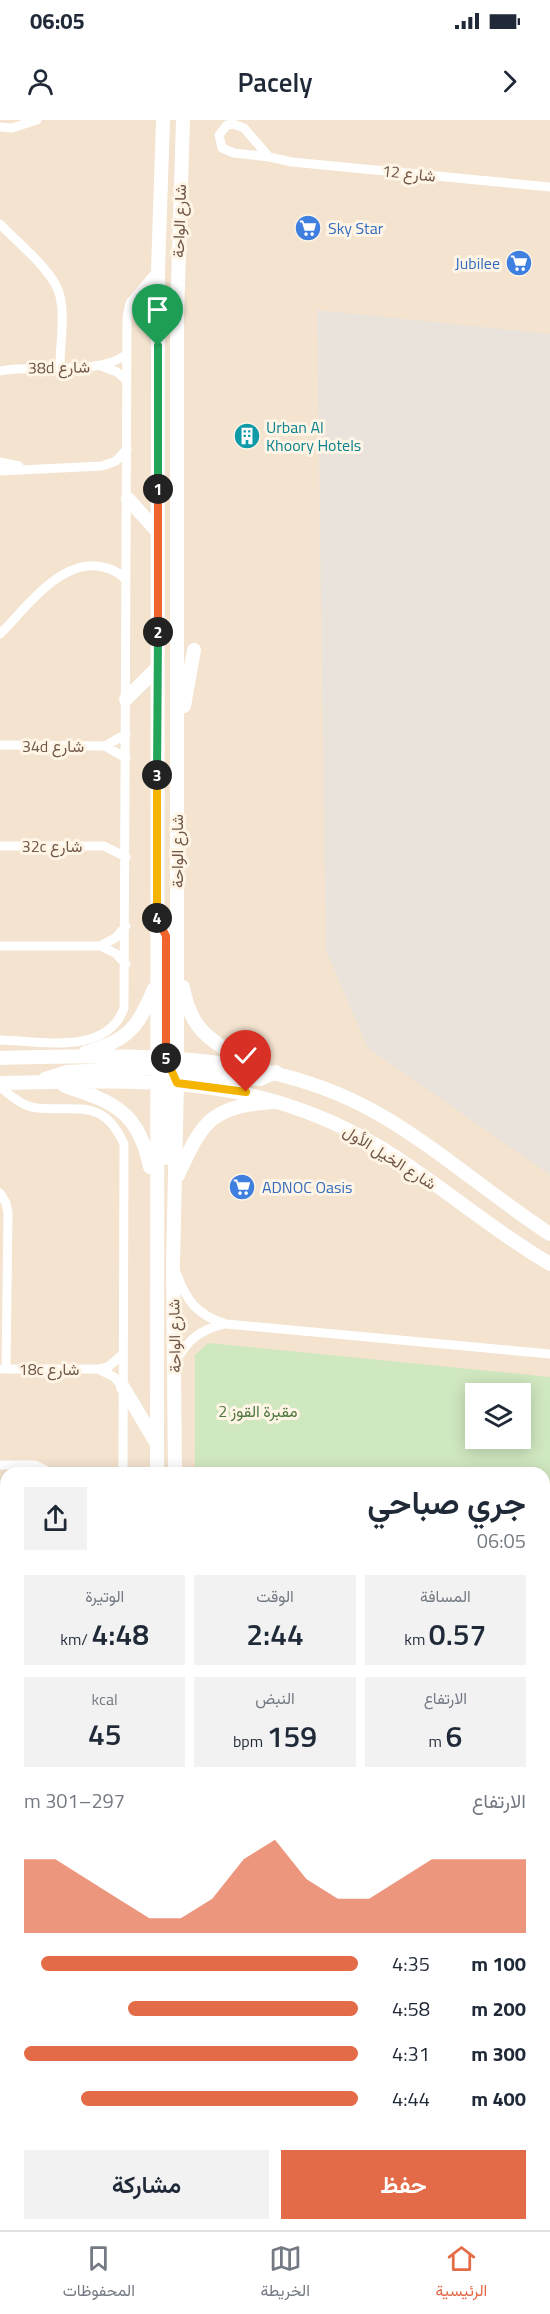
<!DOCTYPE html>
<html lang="ar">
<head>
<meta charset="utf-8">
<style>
  :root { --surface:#fff; --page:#f2f2f3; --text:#1f2937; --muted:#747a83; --line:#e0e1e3; --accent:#e46b47 }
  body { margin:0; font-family:"Titillium Web",Vazirmatn,sans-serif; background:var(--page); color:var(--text); direction:rtl; height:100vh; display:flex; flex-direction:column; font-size:22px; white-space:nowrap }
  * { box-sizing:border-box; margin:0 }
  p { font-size:20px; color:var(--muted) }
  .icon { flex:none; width:33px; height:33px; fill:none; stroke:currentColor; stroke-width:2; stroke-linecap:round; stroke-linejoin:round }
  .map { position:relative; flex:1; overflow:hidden; direction:ltr }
  .panel { position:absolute; left:0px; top:1347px; width:550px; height:764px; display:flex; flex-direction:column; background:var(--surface); border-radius:18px 18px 0 0; box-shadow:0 3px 15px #0003; direction:rtl }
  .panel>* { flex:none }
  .tools { position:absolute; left:465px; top:1263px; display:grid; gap:12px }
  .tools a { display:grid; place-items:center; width:66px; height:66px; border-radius:0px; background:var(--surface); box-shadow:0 3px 15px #0003; font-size:30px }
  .pin { position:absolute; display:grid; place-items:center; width:51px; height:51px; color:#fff; margin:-62px -26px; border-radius:50% 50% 50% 0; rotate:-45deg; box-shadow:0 0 6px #0007 }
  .pin .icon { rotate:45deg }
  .km { position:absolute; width:30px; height:30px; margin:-15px; border-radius:50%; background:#222; color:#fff; font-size:16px; line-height:30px; text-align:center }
  .round { display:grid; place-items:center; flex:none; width:63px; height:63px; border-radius:0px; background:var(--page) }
  .head { display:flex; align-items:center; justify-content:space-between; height:102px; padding:0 24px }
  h1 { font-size:33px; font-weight:600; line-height:45px }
  .metrics { display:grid; grid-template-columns:repeat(3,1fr); gap:9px; height:102px; padding:6px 24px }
  .metrics div { display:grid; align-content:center; border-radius:0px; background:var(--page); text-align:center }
  .metrics b { font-size:30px; font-weight:600 }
  .metrics small { font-size:16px; font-weight:400 }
  .metrics p { font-size:16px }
  .chart { height:168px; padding:12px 24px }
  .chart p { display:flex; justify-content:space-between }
  .chart svg { width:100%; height:108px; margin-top:6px; fill:var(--accent); opacity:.7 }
  .action { display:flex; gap:12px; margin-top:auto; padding:12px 24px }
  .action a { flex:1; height:69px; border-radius:0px; background:var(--accent); color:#fff; font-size:24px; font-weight:600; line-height:69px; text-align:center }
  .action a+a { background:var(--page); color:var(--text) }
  ul { padding:0 24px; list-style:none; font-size:20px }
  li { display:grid; grid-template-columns:96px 72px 1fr; align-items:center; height:45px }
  li i { height:15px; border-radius:8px; background:var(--accent) }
  .status { display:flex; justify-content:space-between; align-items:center; height:42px; padding:0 30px; background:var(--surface); direction:ltr }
  .status svg { height:16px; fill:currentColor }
  header { display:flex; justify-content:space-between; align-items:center; height:78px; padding:0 24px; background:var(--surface); font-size:27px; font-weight:600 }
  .tabs { display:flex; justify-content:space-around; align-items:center; height:84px; border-top:2px solid var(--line); background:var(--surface); font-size:16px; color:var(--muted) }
  .tabs a { display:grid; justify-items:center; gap:3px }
  .tabs .selected { color:var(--accent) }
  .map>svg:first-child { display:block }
  .residential { fill:#f3e3cf; fill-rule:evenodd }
  .industrial { fill:#eae3dc }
  .green { fill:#d0e8c0; fill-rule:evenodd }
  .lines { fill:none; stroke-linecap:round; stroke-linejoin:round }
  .street { stroke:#fff; stroke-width:9 }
  .secondary { stroke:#fff; stroke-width:14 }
  .split-1-casing { stroke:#fff; stroke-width:12 }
  .split-2-casing { stroke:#fff; stroke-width:12 }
  .split-3-casing { stroke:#fff; stroke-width:12 }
  .split-4-casing { stroke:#fff; stroke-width:12 }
  .split-5-casing { stroke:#fff; stroke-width:12 }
  .split-6-casing { stroke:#fff; stroke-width:12 }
  .split-1 { stroke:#22a559; stroke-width:8 }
  .split-2 { stroke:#f0652b; stroke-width:8 }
  .split-3 { stroke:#22a559; stroke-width:8 }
  .split-4 { stroke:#f5b400; stroke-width:8 }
  .split-5 { stroke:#f0652b; stroke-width:8 }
  .split-6 { stroke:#f5b400; stroke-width:8 }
  .labels { text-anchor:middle; stroke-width:6; stroke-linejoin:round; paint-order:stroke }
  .street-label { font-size:16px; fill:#715748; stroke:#fff5e6 }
  .shop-label { font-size:16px; fill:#366cbe; stroke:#fff5e6; text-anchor:start }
  .culture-label { font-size:16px; fill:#0d838f; stroke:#fff5e6; text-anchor:start }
  .park-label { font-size:16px; fill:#507841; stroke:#fff5e6 }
</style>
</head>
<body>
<div class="status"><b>06:05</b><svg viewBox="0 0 49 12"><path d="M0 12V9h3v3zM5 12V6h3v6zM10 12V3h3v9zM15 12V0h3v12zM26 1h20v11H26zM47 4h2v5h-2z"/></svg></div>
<header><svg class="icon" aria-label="forward" viewBox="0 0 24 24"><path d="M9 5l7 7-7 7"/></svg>Pacely<svg class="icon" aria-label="person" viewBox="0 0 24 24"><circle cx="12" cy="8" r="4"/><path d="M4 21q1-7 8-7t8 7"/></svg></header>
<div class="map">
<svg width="550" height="2110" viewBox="0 0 550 2110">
  <rect width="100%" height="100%" fill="#fbf1e0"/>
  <path class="residential" d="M0,0H550V2110H195L190,2105L544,2104V1353H6V2104L141,2105V2110H0ZM476,1274H520V1318H476Z"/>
  <path class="industrial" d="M317,190L550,214V1055L368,928L326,830Z"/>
  <path class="green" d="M208,1223L550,1257V1881H544V1353H195V1235ZM476,1274H520V1318H476Z"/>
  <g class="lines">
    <path class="street" d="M233,4L244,8L269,37L234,33L222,28L219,15L227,5Z
      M0,7L12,8L37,0
      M269,37L292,42L550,67
      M0,104C17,122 55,152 60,176C65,197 60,224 60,246
      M101,246L117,252L127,261
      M0,251C38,243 97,257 127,234
      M0,342L19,346
      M0,351L102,346L116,341L127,329
      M0,514C25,489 58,442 97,446C109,448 118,451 126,460
      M0,625L105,626L126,638
      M105,626L126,614
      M0,726H104L126,737
      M0,826H100L115,833L126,844
      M100,826L115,818L126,806
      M0,920C41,921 107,936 124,888L127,197L130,183L158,150
      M0,967C11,976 22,986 37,988C78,992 103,977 124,1024L123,1353
      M0,1073L6,1083L8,1093L6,1249
      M176,1152C186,1180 196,1195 226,1204L550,1234
      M175,1242C188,1220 199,1210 224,1204
      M2,1249H98L108,1247L123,1234
      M98,1249L114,1257L123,1267
      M0,1345H35L52,1353
      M0,1518L6,1519
      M0,1614H6
      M0,1806H6
      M544,1903H550
      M0,1911H6
      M439,2104L440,2110"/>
    <path class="secondary" d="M128,379L158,412
      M126,579L158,547
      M184,586L194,530
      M183,867C191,915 216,923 255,946
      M85,933C128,919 136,911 154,869
      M0,938C123,935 255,929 366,987C432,1022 488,1074 550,1114
      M169,951L260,959L276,952
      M165,955L166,1038
      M45,959L67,952L165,947
      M0,963C142,961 250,951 378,1026C438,1062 490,1109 550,1144
      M65,966C114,982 139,992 150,1047
      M178,1055C203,1001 210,987 272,982
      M123,1267L157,1324
      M157,1353L158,150L163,0
      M175,1353L173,1144L177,963V197L183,0
      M176,2104L178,2110
      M149,2110L151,2104"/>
  </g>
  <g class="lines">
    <defs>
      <path id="split-1" d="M158,369V226"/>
      <path id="split-2" d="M158,369V512"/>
      <path id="split-3" d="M157,655L158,512"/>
      <path id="split-4" d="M157,655V798"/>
      <path id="split-5" d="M157,798L166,816V938"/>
      <path id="split-6" d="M166,938L177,963L246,972"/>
    </defs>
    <use href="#split-1" class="split-1-casing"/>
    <use href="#split-2" class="split-2-casing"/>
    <use href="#split-3" class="split-3-casing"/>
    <use href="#split-4" class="split-4-casing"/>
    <use href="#split-5" class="split-5-casing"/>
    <use href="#split-6" class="split-6-casing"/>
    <use href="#split-1" class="split-1"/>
    <use href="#split-2" class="split-2"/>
    <use href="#split-3" class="split-3"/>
    <use href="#split-4" class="split-4"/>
    <use href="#split-5" class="split-5"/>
    <use href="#split-6" class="split-6"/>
  </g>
  <defs>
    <symbol id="supermarket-disc" viewBox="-11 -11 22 22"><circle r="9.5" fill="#3f7fe0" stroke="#fff5e6"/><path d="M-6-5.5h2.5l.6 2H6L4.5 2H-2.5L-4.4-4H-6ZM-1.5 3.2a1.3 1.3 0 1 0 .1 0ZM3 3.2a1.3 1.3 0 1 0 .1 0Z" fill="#fff"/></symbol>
    <symbol id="building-disc" viewBox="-11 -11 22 22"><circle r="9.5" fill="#0f9aa8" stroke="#fff5e6"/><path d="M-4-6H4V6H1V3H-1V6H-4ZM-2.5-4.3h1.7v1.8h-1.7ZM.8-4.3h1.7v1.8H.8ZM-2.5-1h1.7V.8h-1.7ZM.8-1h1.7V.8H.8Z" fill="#fff"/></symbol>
  </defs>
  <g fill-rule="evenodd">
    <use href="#supermarket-disc" x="293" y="93" width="30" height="30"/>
    <use href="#supermarket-disc" x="504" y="128" width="30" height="30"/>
    <use href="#building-disc" x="232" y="301" width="30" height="30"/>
    <use href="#supermarket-disc" x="227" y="1052" width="30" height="30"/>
  </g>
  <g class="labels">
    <g class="street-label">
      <text transform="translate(409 53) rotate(6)" y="6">شارع 12</text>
      <text transform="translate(179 101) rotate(-88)" y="6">شارع الواحة</text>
      <text transform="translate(59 247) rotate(-1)" y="6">38d شارع</text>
      <text x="53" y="632">34d شارع</text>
      <text x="52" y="732">32c شارع</text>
      <text transform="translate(177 731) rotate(-90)" y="6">شارع الواحة</text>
      <text transform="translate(390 1037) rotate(32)" y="6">شارع الخيل الأول</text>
      <text transform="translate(174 1216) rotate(-91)" y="6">شارع الواحة</text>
      <text x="49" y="1255">18c شارع</text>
    </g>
    <g class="shop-label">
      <text x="328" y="114">Sky Star</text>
      <text x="500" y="149" text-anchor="end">Jubilee</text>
      <text x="262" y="1073">ADNOC Oasis</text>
    </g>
    <g class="culture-label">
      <text x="266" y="313">Urban Al<tspan x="266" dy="18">Khoory Hotels</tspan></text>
    </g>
    <g class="park-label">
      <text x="258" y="1297">مقبرة القوز 2</text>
    </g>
  </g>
</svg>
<div class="tools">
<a><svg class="icon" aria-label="layers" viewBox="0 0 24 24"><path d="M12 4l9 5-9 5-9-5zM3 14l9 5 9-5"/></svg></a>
</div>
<div class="pin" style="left:158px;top:226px;background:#1e9e55"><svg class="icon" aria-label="arrive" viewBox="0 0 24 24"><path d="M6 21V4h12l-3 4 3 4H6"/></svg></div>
<div class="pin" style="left:246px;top:972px;background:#d93025"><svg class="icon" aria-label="check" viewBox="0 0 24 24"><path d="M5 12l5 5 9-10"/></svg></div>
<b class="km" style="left:158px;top:369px">1</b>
<b class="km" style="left:158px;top:512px">2</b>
<b class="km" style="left:157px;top:655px">3</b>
<b class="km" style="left:157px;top:798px">4</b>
<b class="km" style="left:166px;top:938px">5</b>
<section class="panel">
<div class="head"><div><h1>جري صباحي</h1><p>06:05</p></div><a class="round"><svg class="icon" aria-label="share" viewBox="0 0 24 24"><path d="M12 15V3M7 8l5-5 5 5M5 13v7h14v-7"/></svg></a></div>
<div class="metrics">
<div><p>المسافة</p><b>0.57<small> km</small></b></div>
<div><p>الوقت</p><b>2:44</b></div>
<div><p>الوتيرة</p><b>4:48<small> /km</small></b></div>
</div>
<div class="metrics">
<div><p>الارتفاع</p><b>6<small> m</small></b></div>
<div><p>النبض</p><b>159<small> bpm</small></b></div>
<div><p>kcal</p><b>45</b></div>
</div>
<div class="chart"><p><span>الارتفاع</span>297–301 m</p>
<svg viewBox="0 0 160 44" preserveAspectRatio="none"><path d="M0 44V14L10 14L20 22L30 30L40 38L50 38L60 30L70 14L80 6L90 22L100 30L110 30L120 22L130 14L140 14L150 14L160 14V44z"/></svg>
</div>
<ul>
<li><b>100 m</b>4:35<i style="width:95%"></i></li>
<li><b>200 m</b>4:58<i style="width:69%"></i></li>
<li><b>300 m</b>4:31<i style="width:100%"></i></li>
<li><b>400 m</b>4:44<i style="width:83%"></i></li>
</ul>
<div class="action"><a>حفظ</a><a>مشاركة</a></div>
</section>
</div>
<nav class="tabs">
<a class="selected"><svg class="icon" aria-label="home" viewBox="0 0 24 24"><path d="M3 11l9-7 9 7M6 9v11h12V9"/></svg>الرئيسية</a>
<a><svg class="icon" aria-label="map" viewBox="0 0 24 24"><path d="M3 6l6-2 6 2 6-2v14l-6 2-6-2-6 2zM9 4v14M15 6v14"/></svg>الخريطة</a>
<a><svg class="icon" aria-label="saved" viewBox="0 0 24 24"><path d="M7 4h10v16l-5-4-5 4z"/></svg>المحفوظات</a>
</nav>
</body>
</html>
